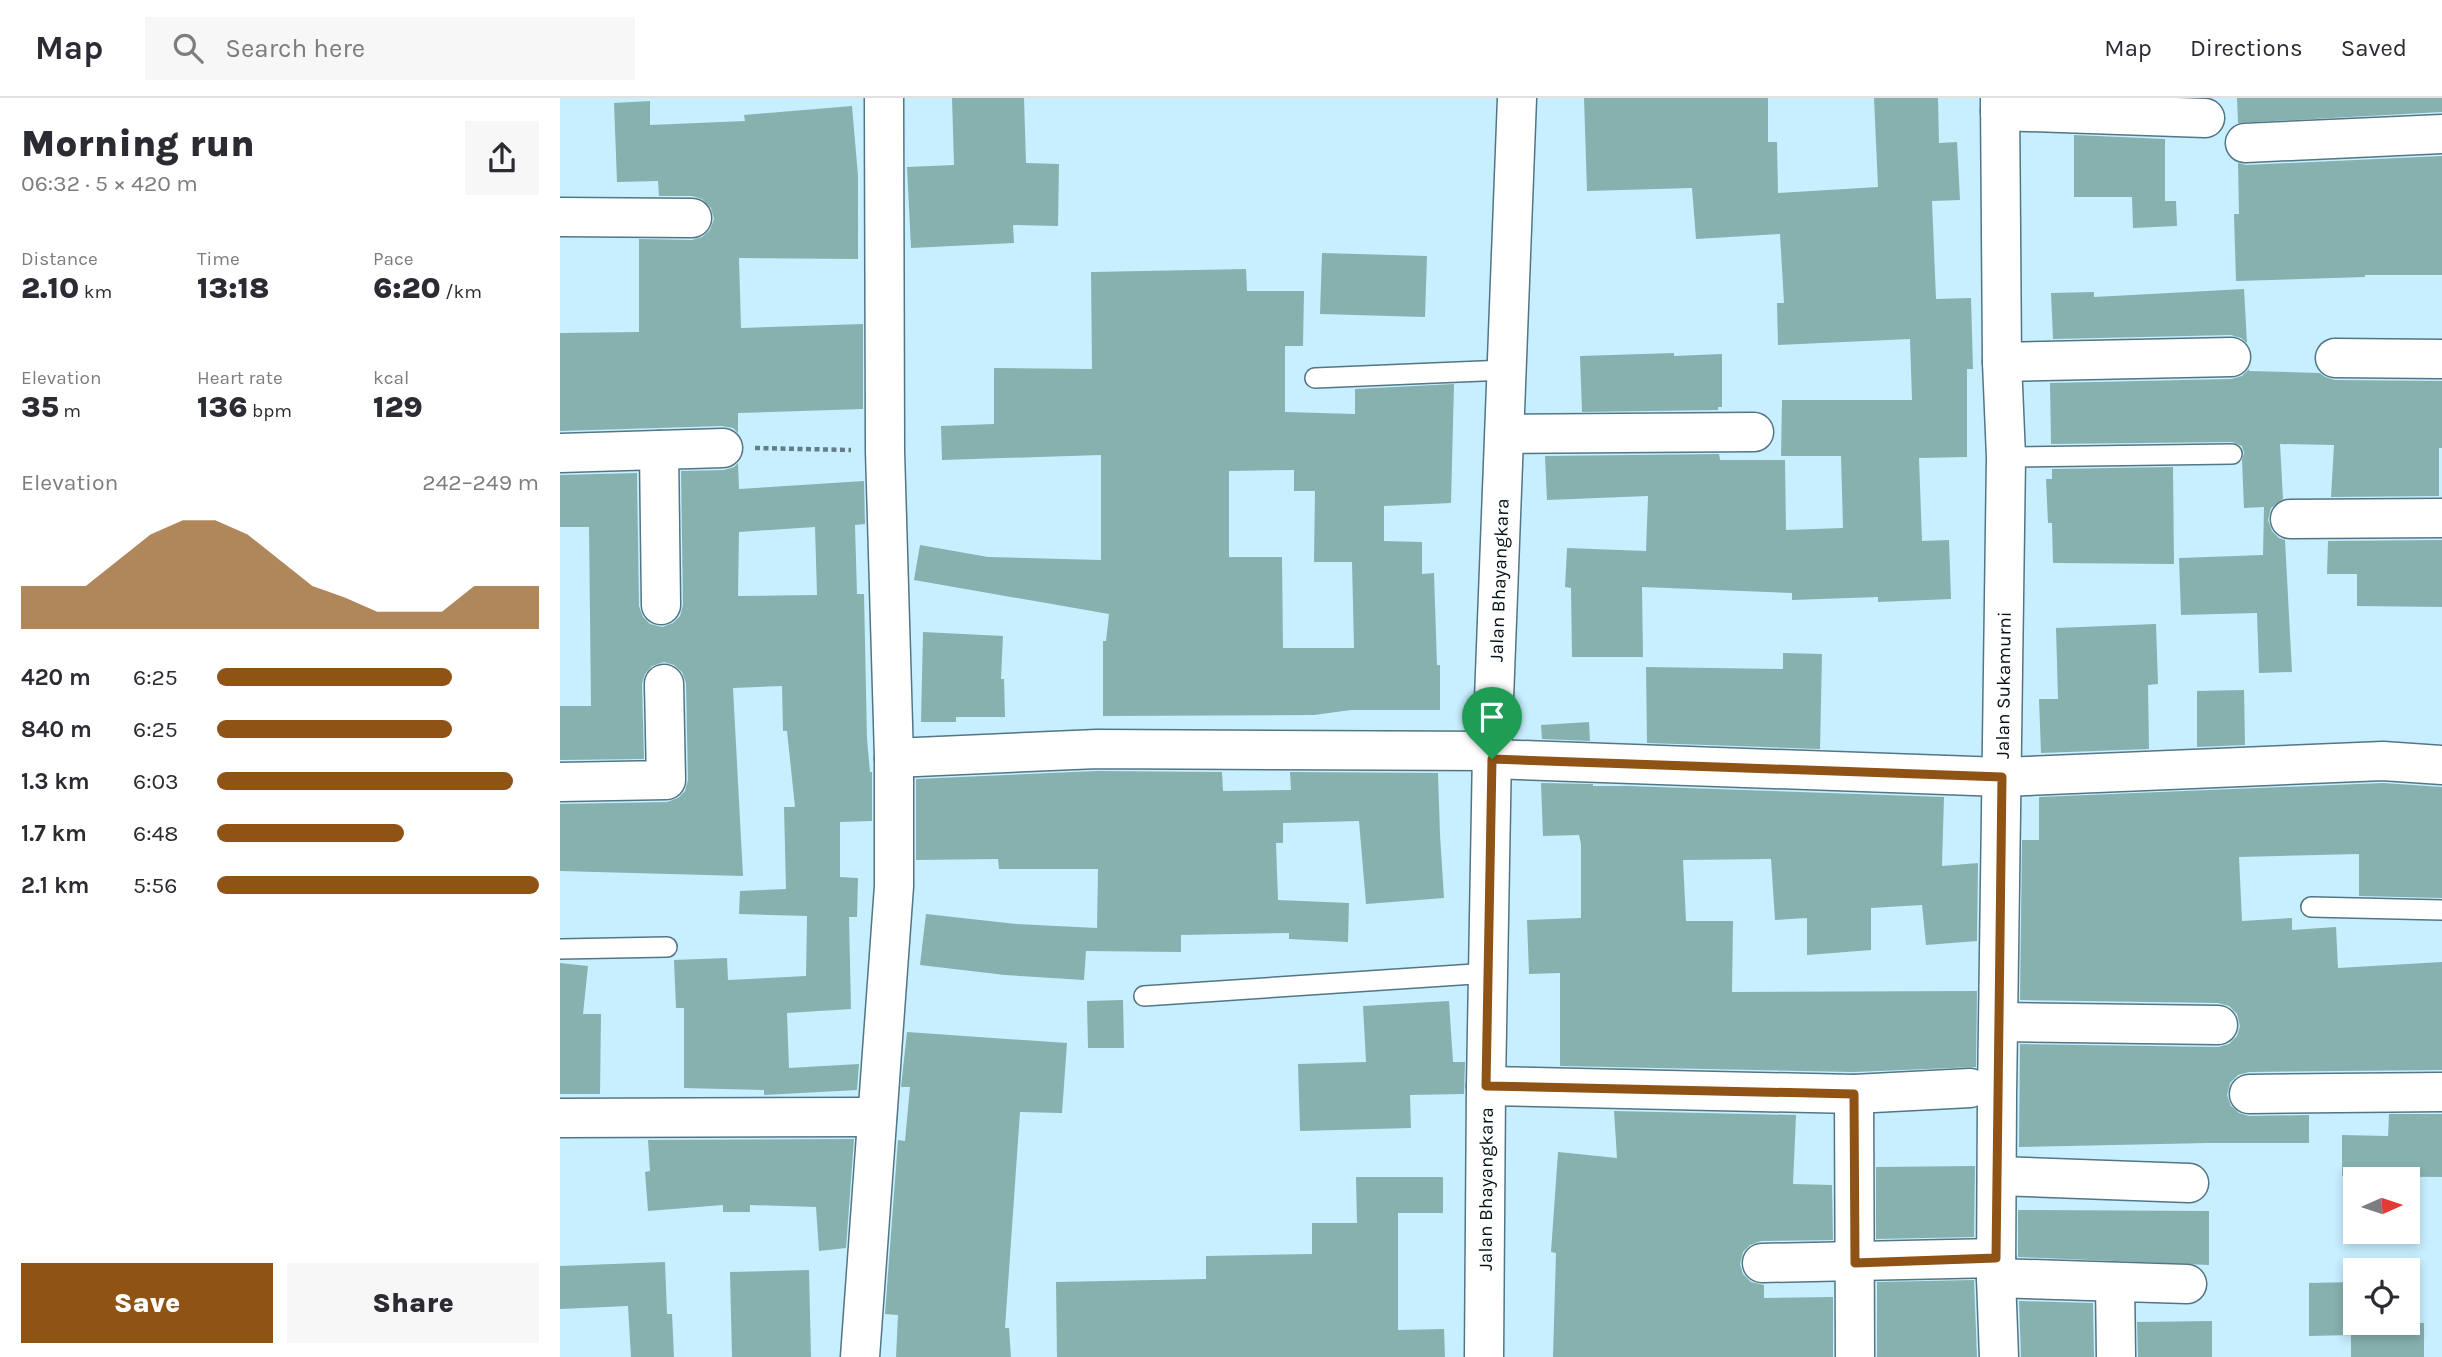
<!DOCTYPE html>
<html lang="en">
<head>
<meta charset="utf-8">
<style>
  :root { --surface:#fff; --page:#f7f7f7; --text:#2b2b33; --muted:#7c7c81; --line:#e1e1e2; --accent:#905316 }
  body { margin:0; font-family:Karla,sans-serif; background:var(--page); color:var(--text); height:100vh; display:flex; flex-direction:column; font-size:26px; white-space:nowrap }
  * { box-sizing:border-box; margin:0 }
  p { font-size:23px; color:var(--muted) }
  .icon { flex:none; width:38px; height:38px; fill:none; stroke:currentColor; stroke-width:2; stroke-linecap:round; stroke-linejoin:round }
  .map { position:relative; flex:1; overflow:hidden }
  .details { display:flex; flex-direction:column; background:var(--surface); width:560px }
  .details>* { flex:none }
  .needle { width:46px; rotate:87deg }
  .controls { position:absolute; left:1783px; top:1069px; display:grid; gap:14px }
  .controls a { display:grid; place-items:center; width:77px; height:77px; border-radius:0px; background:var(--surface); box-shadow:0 4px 10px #0003; font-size:35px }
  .pin { position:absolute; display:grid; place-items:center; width:60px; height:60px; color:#fff; margin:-72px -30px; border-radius:50% 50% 50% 0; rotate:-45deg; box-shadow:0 0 7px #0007 }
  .pin .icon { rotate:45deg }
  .round { display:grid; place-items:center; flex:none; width:74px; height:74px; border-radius:0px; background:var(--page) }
  .summary { display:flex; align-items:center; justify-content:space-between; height:119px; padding:0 21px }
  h1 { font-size:38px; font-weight:800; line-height:52px }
  .metrics { display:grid; grid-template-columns:repeat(3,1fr); gap:10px; height:119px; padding:7px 21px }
  .metrics div { display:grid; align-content:center }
  .metrics b { font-size:30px; font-weight:800 }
  .metrics small { font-size:19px; font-weight:400 }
  .metrics p { font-size:19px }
  .chart { height:196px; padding:14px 21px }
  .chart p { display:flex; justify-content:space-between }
  .chart svg { width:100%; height:126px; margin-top:7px; fill:var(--accent); opacity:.7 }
  .button { display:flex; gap:14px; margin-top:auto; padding:14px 21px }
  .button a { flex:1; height:80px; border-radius:0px; background:var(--accent); color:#fff; font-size:28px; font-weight:800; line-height:80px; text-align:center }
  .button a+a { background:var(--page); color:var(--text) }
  ul { padding:0 21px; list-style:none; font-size:23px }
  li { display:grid; grid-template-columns:112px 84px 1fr; align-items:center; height:52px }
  li i { height:18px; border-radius:9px; background:var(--accent) }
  header { display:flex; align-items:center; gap:42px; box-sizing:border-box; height:98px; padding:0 35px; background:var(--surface); border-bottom:2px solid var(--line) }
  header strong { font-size:33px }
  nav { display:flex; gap:38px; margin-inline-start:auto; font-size:24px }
  .search { width:490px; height:63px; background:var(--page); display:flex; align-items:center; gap:18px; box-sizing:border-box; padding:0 24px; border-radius:0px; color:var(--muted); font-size:26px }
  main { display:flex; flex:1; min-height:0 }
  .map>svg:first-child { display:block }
  .building { fill:#86b1af; fill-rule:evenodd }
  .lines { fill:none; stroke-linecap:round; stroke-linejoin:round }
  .lane-casing { stroke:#527684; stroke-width:22 }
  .street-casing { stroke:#527684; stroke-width:41 }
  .secondary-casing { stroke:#527684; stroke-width:41 }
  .path { stroke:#647e89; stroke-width:4.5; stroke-dasharray:5 3.5; stroke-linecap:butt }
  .lane { stroke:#fff; stroke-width:19 }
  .street { stroke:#fff; stroke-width:38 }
  .secondary { stroke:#fff; stroke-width:38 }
  .route-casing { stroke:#fff; stroke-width:14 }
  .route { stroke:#905316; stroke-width:9 }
  .labels { text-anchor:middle; stroke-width:5; stroke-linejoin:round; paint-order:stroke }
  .street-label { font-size:19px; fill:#041117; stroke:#e8f8fe }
</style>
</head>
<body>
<header>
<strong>Map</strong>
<div class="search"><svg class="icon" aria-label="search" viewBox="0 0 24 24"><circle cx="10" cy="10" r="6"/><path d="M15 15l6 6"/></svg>Search here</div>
<nav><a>Map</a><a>Directions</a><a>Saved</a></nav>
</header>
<main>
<section class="details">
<div class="summary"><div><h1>Morning run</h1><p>06:32 · 5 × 420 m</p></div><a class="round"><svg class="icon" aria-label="share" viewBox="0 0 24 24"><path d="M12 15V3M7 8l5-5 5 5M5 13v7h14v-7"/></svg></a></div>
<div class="metrics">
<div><p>Distance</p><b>2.10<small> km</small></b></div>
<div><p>Time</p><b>13:18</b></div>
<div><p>Pace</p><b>6:20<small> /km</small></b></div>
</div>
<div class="metrics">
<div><p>Elevation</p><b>35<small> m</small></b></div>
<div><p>Heart rate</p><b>136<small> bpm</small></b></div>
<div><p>kcal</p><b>129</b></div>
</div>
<div class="chart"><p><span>Elevation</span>242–249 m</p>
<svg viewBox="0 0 160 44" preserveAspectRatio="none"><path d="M0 44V29L10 29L20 29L30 20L40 11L50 6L60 6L70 11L80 20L90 29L100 33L110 38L120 38L130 38L140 29L150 29L160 29V44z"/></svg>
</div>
<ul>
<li><b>420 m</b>6:25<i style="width:73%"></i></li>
<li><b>840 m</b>6:25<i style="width:73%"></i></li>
<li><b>1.3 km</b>6:03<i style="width:92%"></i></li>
<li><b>1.7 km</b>6:48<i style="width:58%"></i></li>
<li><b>2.1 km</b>5:56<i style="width:100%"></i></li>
</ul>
<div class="button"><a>Save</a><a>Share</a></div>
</section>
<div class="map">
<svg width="1882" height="1259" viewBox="0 0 1882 1259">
  <rect width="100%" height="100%" fill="#c8efff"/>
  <path class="building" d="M392,0H464L466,65L499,66L498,128L453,127L454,145L351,150L347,69L394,67Z
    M1024,0H1208V44H1217L1218,95L1318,89L1314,0H1378L1379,45L1397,44L1400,102L1372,103L1376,201L1411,200L1413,271H1407V359L1359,360L1362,443L1389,442L1391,501L1318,504V499L1232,502V495L1082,489L1083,559H1012L1011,490L1005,489L1007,450L1086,453L1088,398L987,402L985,358L1159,356L1160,362H1225L1226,432L1283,430L1281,358H1221L1222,302H1352L1350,241L1218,247L1217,205H1224L1220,136L1136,141L1132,90L1027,93Z
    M1677,0H1882V14L1678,25Z
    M90,3V27L185,23L184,17L292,8L298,78V161L179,160L181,230L303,226V311L178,315V335L173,330L162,328L0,333V235L79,234V141L132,142L142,139L150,132L154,121L151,110L142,101L132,98H99L98,83L57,84L54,5Z
    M1514,37L1605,41V103H1616L1617,128L1573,130L1572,99H1514Z
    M1882,58V177H1805V179L1676,183L1674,116H1679L1678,65L1686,67Z
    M762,155L867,158L865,219L760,216Z
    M686,171L687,193H744L743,248H725V314L795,316V291L894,286L891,405L824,408V443L862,444V476L874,475L877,567H880V612H791L754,617L543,618V543H546L549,516L354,482L360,447L428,459L541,462V357L382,362L381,328L434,326V270L532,271L531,174ZM734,372V393H755L754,464H792L794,550H723L722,459H669V373Z
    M1684,191L1687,245L1681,240L1671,237L1493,241L1491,195L1534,194V199Z
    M1114,255V258L1162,256V309H1158V312L1022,314L1020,258Z
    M1689,271V273L1760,275L1765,279L1775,282L1882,283V350H1879V398L1771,399L1774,347L1720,346L1723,401L1711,410L1708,422L1712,433L1719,440L1725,442L1732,574L1699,575L1697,515L1621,517L1619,460L1703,457L1704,409L1684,410L1682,362L1684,355L1682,348L1672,344L1491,346L1490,285L1671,281L1682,278Z
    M178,365L179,391L304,383L305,426L295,427L297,496H304L307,641L310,674H312V723L280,724V779L298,780L297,819H289L291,911L227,915L229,970L299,966L297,992L204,997V992L124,990V910H116L114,862L167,860L168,882L246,878L247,818L179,816L180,793L226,791L224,709H235L227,633H223L222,588L173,590L183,778L0,773V706L107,704L118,700L125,693L128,682L126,585L122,574L114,567L104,564L92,568L85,576L82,586L84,661L0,662V608H31L29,429H0V377L77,375L79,508L83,519L90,526L102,529L113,525L120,518L123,507L121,373L164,372L174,369ZM255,429L257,497L178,498L179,434Z
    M1613,369L1614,466L1493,465L1492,425H1488L1486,381H1492V371Z
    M1882,442V509L1797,508V476H1767L1768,443Z
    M1596,526L1598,586L1588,587L1589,651L1481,655L1479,601H1498L1496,530Z
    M363,534L443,538L441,581H444L445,619H396V624H361Z
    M1223,555L1262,556L1260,651L1087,645L1086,569L1223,571Z
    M1684,592L1685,647L1637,649V593Z
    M1029,624L1030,643L982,641L981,627Z
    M537,673L662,674L663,693L731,692L730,674L878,675L880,737L884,800L806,806L799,723L723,725V745H716L718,802L789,805L788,844L729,841V835L621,837V854L526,853L524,882L445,877L360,867L366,816L456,826L537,830L538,771H439L438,761L356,762V681Z
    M981,685L1033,686V688H1067L1384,699L1382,768L1418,765L1417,843L1366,847L1362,807L1311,810V852L1247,857V820L1215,822L1211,761L1123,762L1126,823H1173L1172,894L1417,893L1416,969L1294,974L1000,968V875L969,876L967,822L1021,820V746L1019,737L983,738Z
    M1823,685L1882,689V800L1799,798V756L1679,759L1682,823L1732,820V832L1776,829L1778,870L1882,864V972L1689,974L1678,977L1670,985L1667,997L1671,1008L1679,1015L1689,1018L1749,1017V1045H1648L1459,1049L1460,946L1658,949L1669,946L1677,938L1680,928L1677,916L1669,908L1658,905L1460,902L1462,742H1479V699Z
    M0,865L28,868L23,916H41L40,996H0Z
    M563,902L564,950H528L527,903Z
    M889,903L893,964H905L904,996L850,997L851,1030L740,1033L738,966L806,964L803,908Z
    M347,934L507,945L502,1015L460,1014L445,1230H449L451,1259H336L338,1217L325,1216L338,1042L345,1043L350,989H341Z
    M1054,1013L1236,1017L1233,1086L1272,1087L1273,1142L1201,1143L1190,1147L1183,1154L1180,1166L1183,1176L1191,1184L1204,1187V1200L1273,1199V1259H993L996,1155L991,1154L998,1054L1057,1060Z
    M1829,1016H1882V1079L1782,1078V1037L1828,1038Z
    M294,1041L286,1150L259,1153L256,1109L190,1107V1114H163V1107L88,1113L85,1074L90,1073L88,1042Z
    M1415,1068L1414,1139L1316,1141V1069Z
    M796,1079H883V1115H838V1232L884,1231L885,1259H497L496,1184L646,1181V1158L752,1156V1125H797Z
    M1458,1112L1649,1113V1167L1458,1159Z
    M105,1164L107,1216H112L114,1259H71L68,1208L0,1211V1168Z
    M249,1172L251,1259H172L170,1174Z
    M1414,1182L1417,1259H1317V1184Z
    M1796,1184V1225H1864V1259H1791V1237L1749,1238V1185Z
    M1459,1203L1533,1205L1534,1259H1461Z
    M1652,1223V1259H1578L1577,1224Z"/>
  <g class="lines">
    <defs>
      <path id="lane" d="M755,280L946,272
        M1446,359L1672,356
        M1751,809L1882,812
        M0,851L107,849
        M584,898L929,875"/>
      <g id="street">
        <path d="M1440,13L1645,20"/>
        <path d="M1685,45L1882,36"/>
        <path d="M0,119L132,120"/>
        <path d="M1775,260L1882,261"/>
        <path d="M1442,264L1671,259"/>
        <path d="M945,336L1194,334"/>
        <path d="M99,352L101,507"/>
        <path d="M0,355L163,350"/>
        <path d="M1730,421L1882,420"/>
        <path d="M334,660L537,651L932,653"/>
        <path d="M932,661L1442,679L1823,663L1882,667"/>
        <path d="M0,684L106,682L104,586"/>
        <path d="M1439,924L1658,927"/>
        <path d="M926,988L1294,996L1410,990"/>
        <path d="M1294,996L1295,1259"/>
        <path d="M1689,996L1882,994"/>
        <path d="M0,1020L317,1019"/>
        <path d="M1437,1078L1629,1085"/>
        <path d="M1202,1165L1436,1160"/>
        <path d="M1436,1180L1627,1186"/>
        <path d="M1555,1184L1556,1259"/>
        <path d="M300,1259L334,788V660L325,353L324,0"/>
        <path id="s1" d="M1439,1259L1436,1180L1437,998L1446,359L1442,264L1440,0"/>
      </g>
      <g id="secondary">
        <path id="s2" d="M924,1259L926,988L932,653L957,0"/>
      </g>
    </defs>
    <use href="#lane" class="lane-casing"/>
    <use href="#street" class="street-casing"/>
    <use href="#secondary" class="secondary-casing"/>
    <path class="path" d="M195,350L291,352"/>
    <use href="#lane" class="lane"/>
    <use href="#street" class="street"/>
    <use href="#secondary" class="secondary"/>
  </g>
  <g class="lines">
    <defs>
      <path id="route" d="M932,661L1442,679L1436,1160L1295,1165L1294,996L926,988Z"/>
    </defs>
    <use href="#route" class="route-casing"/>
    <use href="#route" class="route"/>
  </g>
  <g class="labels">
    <g class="street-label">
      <text dy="7" stroke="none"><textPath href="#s2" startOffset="777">Jalan Bhayangkara</textPath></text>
      <text dy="7" stroke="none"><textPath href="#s1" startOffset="672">Jalan Sukamurni</textPath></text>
      <text dy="7" stroke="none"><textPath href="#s2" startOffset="168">Jalan Bhayangkara</textPath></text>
    </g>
  </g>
</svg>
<div class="controls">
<a><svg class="needle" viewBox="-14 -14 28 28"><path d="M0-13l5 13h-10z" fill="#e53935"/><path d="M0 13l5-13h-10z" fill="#7c7c81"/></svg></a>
<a><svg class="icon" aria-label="locate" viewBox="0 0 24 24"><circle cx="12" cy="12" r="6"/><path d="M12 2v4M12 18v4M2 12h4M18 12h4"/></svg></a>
</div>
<div class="pin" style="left:932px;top:661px;background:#1e9e55"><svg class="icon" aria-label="arrive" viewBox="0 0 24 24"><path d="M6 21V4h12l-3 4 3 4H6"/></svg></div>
</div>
</main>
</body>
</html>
